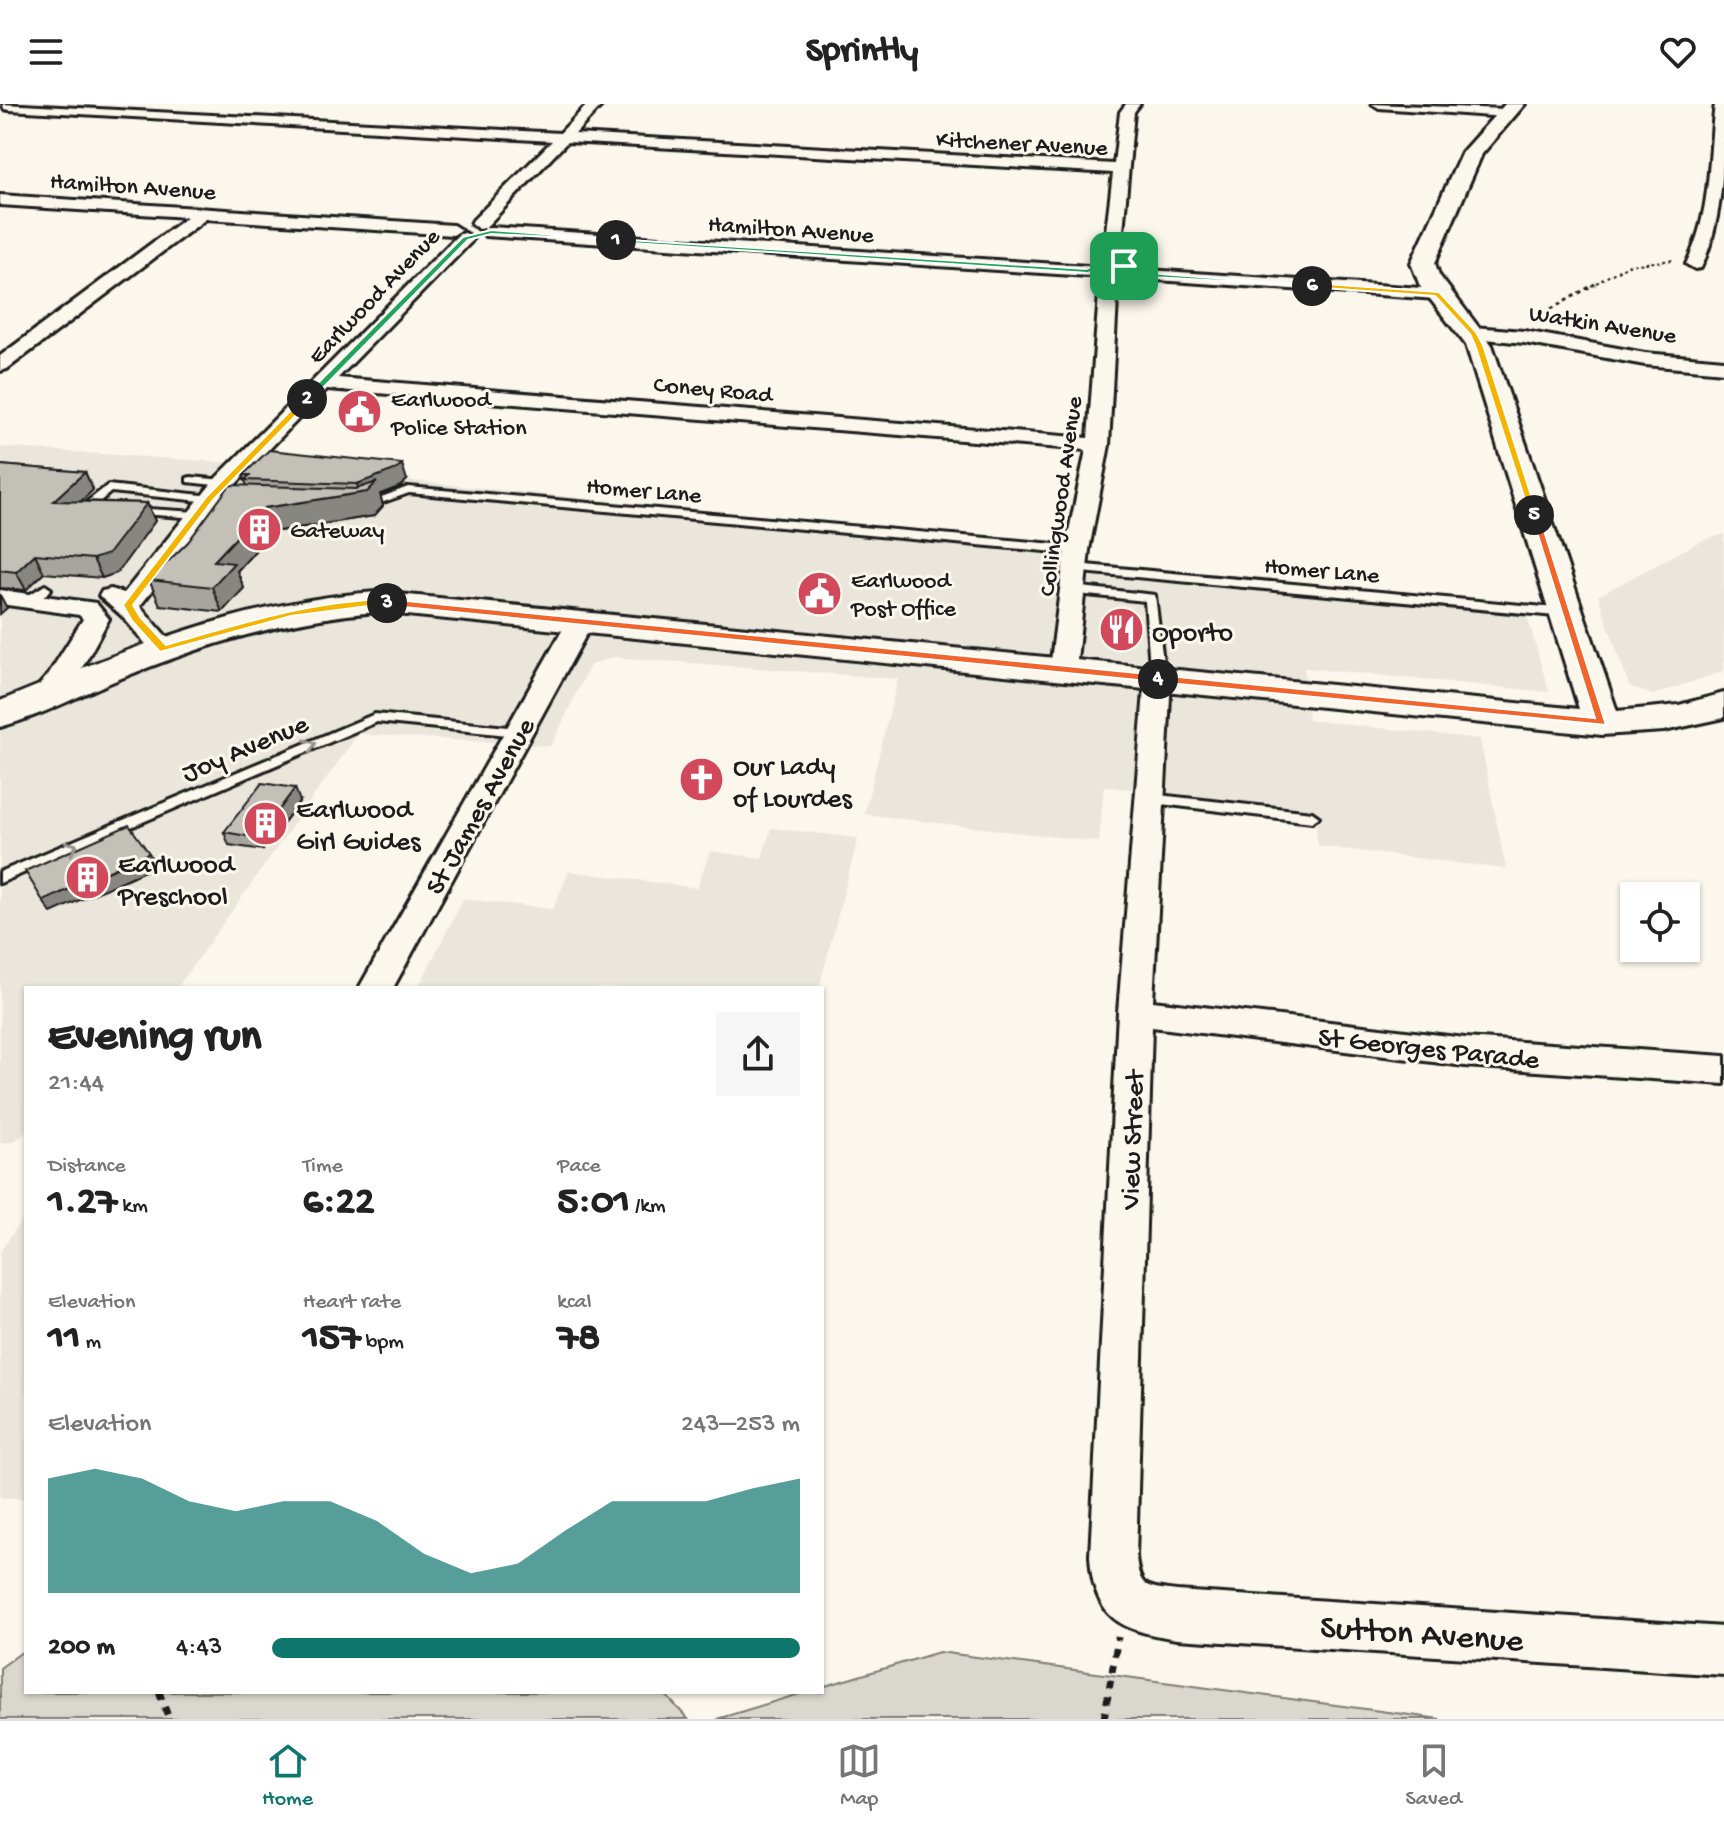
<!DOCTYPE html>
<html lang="en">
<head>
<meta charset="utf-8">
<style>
  :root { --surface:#fff; --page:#f6f6f6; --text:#222; --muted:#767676; --line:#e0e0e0; --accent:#0f766e }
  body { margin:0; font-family:"Gochi Hand",sans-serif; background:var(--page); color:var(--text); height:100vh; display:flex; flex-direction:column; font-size:30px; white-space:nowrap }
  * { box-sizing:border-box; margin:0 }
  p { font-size:26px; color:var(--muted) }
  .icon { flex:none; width:44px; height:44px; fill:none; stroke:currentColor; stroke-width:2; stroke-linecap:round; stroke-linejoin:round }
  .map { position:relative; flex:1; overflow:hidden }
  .sheet { position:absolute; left:24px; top:882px; width:800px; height:708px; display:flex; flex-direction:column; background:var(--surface); border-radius:0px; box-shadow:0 2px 6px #0004 }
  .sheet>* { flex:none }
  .tools { position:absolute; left:1620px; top:778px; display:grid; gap:16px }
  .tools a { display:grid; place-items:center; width:80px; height:80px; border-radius:0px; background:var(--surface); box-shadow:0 2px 6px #0004; font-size:40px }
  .pin { position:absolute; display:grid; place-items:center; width:68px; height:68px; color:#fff; margin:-34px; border-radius:16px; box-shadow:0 4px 12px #0006 }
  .km { position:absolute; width:40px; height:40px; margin:-20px; border-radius:50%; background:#222; color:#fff; font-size:22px; line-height:40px; text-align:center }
  .round { display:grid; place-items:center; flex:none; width:84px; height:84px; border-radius:0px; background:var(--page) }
  .summary { display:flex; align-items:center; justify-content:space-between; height:136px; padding:0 24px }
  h1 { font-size:44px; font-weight:800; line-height:60px }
  .stats { display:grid; grid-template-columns:repeat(3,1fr); gap:12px; height:136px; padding:8px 24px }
  .stats div { display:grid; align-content:center }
  .stats b { font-size:40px; font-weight:800 }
  .stats small { font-size:22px; font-weight:400 }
  .stats p { font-size:22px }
  .chart { height:224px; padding:16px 24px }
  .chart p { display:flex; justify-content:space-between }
  .chart svg { width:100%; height:144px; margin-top:8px; fill:var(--accent); opacity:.7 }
  ul { padding:0 24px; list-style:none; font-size:26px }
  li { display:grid; grid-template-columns:128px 96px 1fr; align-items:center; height:60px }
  li i { height:20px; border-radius:10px; background:var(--accent) }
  header { display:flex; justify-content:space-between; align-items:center; height:104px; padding:0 24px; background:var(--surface); font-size:36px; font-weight:800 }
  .menu { display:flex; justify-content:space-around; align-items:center; height:112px; border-top:2px solid var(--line); background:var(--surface); font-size:22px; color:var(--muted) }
  .menu a { display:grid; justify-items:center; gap:4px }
  .menu .selected { color:var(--accent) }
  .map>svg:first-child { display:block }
  .built { fill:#eae6dc }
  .green { fill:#dad7ce; stroke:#7b7a75; stroke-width:2 }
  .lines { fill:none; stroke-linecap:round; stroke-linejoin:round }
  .lane-casing { stroke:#1c1c1c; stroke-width:6 }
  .street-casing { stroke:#1c1c1c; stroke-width:6 }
  .secondary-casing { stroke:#1c1c1c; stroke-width:6 }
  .path-far2 { stroke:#1c1c1c; stroke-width:2; stroke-dasharray:3 3; stroke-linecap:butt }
  .path-far1 { stroke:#1c1c1c; stroke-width:3; stroke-dasharray:4 4; stroke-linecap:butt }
  .path { stroke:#1c1c1c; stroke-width:7; stroke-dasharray:8 8; stroke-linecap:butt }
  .lane { fill:#fbf7ec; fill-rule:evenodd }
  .street { fill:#fbf7ec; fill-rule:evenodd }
  .secondary { fill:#fbf7ec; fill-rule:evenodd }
  .wall { fill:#a8a59e; stroke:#1c1c1c; stroke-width:2 }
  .shaded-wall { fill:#888681; stroke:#1c1c1c; stroke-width:2 }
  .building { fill:#c3c0b8; stroke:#1c1c1c; stroke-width:2 }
  .oneway { stroke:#97948e }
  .split-1 { fill:#22a559; stroke:#fff; stroke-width:2 }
  .split-2 { fill:#22a559; stroke:#fff; stroke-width:2 }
  .split-3 { fill:#f5b400; stroke:#fff; stroke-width:2 }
  .split-4 { fill:#f0652b; stroke:#fff; stroke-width:2 }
  .split-5 { fill:#f0652b; stroke:#fff; stroke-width:2 }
  .split-6 { fill:#f5b400; stroke:#fff; stroke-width:2 }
  .split-7 { fill:#22a559; stroke:#fff; stroke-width:2 }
  .labels { text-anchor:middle; stroke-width:6; stroke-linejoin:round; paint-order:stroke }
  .far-street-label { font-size:24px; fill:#1c1c1c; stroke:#fbf7ec }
  .far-poi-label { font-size:24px; fill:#1c1c1c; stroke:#fbf7ec; text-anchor:start }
  .poi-label { font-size:28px; fill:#1c1c1c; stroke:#fbf7ec; text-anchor:start }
  .street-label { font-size:28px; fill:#1c1c1c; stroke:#fbf7ec }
  .near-street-label { font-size:34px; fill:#1c1c1c; stroke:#fbf7ec }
</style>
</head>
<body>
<header><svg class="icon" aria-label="menu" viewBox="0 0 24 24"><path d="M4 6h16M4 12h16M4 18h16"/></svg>Sprintly<svg class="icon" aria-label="heart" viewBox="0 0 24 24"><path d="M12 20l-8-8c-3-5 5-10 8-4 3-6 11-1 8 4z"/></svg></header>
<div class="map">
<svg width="1724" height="1615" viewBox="0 0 1724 1615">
  <rect width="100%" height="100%" fill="#fbf7ec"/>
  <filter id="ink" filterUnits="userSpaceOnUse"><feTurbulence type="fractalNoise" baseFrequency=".0125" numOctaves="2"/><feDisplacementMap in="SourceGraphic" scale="16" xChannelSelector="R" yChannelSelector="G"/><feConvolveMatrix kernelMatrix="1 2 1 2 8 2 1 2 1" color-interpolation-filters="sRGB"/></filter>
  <g filter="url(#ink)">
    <path class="built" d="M0,343L234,359L1048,441L1047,468L1527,512L1549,588L1304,564L1308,616L1480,635L1506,765L1318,742L1314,706L1104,682L1099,738L864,710L898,575L614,553L590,561L551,642L358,630L177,884H26V1028L13,1038L0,1039Z
      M1724,430V567L1653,591L1629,582L1598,492L1701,437Z
      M771,724L858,734L819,884H418L463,795L553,805L569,767L697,784L710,747L762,754Z
      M26,1109V1395L0,1393V1148Z"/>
    <path class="green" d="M26,1545V1588H663L688,1615H0V1564Z
      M939,1548L1440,1615H717L806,1588H822V1583Z"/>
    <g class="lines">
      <defs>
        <path id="lane" d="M191,373L224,376L230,379L224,382L187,378V374Z
          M108,381L221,393L227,396L221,399L111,388L92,404H84V400Z
          M408,383L1077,442L1083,446L1077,450L409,389L364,405L358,402Z
          M132,404L197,408L203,411L197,414L128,409V405Z
          M1075,460L1566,505L1572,509L1566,513L1071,467V461Z
          M45,481L51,485L49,488L32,500H24V494Z
          M1072,482L1155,491L1165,575L1163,578H1153L1151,575L1145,497L1068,489L1066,486Z
          M375,610L518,624L525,628L518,632L377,618L0,779V768Z
          M1149,690L1312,708L1319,713L1312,718L1144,698L1142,695Z"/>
        <path id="street" d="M3,0L560,29L588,0H603L575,30L1114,60L1120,8L1126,0H1140L1134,8L1120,160L1111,165L1102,160L1113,69L567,38L485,124L479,125L471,120L473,116L552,37L9,6L4,5Z
          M1372,0L1505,5L1512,9L1505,13L1379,4Z
          M1715,0H1724C1724,55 1724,115 1701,164L1695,165L1686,160C1712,109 1708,55 1715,0Z
          M0,91L453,121L461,126L453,131L206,115L7,265L0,267V252L187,113L0,101Z
          M491,123L1088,162L1097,167L1088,172L485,132L483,128L485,124Z
          M465,129L473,134L471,138L338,274L1088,334L1100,177L1109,172L1115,173L1118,177L1109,341L1089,446L1076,565L1072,571H1054L1050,565L1065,446L1086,346L327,285L232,384L140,502L177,545L173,551H155L123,513L99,492L102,487L111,485L124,489L216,374L459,130Z
          M1133,165L1437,185L1446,190L1437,195L1127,174L1124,170Z
          M1473,223L1524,227L1645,249L1724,256V268L1645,261L1524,239L1466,233L1463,229L1466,225Z
          M0,486L96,499L109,515C96,537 73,588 51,600C45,603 38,601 32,600L28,594L48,571L83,515L79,511L0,500Z
          M580,510L589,513L593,518L393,884H359L567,518L571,513Z
          M1158,567L1167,569L1171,575L1153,897L1465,934L1724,952V980L1465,962L1152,923L1136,1452C1139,1485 1146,1483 1177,1487L1724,1523V1571L1177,1535C1119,1526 1094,1515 1090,1452L1118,908L1145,575L1149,569Z"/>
        <path id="secondary" d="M1505,0H1525L1482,50L1435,159L1439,171L1492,241L1617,607L1679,601L1724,589V614L1664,627L1602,631L377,508C286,515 203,541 119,575C80,591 41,612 0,623V597C123,547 243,497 377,488L1579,605L1466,241L1420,182L1411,159L1462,48Z"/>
      </defs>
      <use href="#lane" class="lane-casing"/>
      <use href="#street" class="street-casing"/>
      <use href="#secondary" class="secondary-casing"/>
      <path class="path-far2" d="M1591,182L1628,161L1673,156"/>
      <path class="path-far1" d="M1537,213L1595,180"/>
      <path class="path" d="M159,1588L169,1615
        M1104,1615L1118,1533"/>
      <use href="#lane" class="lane"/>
      <use href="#street" class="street"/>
      <use href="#secondary" class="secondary"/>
    </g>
    <path class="wall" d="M0,361L85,368L93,386L81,397L147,399L155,417L117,469L102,474L44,469L26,486L0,484Z
      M243,371L407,376L401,382L380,390L383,402L374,412L272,428L237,467L244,484L222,508L160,501L149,476L247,382Z
      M300,697L263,746L229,741L224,728Z"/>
    <path class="shaded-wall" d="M402,360L407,376L401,382L380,390L383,402L374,412L272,428L237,467L244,484L222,508L212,483L214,457L264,404L359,389L357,380Z
      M85,368L93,386L62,415L53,397Z
      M147,399L155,417L117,469L102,474L93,455Z
      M35,450L44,469L26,486L16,468Z
      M0,491L7,504L0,510Z
      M295,684L300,697L263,746L258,734Z
      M149,749L156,762L51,809L43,797Z"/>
    <path class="building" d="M269,346L402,360L397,365L357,380L245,376L250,371H243Z
      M0,361L85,368L53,397L147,399L108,450L93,455L35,450L16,468L0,466Z
      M377,378L367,388L264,404L214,457L234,459L212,483L149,476L188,438L230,381L356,385Z
      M262,679L295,684L258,734L224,728Z
      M129,721L149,749L43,797L25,767Z"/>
    <defs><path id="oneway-chevron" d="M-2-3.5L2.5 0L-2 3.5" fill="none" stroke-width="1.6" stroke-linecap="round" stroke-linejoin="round" transform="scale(2)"/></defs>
    <g class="oneway">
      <use href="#oneway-chevron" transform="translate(311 641) rotate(-23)"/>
      <use href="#oneway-chevron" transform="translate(72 743) rotate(-23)"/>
    </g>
  </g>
  <path class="split-1" d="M613,135L1087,165L1104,158L1127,162H1105L1088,169L616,138Z"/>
  <path class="split-2" d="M491,126L619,136L491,130L468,136L310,297H304V293L463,133Z"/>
  <path class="split-3" d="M304,293L312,295L213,396L133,501L140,513L166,541C240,520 310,497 387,495L392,499L291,512L160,548L132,517L123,501L207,392Z"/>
  <path class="split-4" d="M387,495L1158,571L1163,575L1158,578L383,501L381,499Z"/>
  <path class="split-5" d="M1531,409L1539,411L1606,621L1158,578L1152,575L1158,571L1595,614Z"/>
  <path class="split-6" d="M1312,179L1439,188L1476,228L1483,241L1538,413L1530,411L1475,241L1470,230L1435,192L1310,183Z"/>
  <path class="split-7" d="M1121,161L1135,168L1316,182L1133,172Z"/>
  <defs>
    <symbol id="civic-disc" viewBox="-11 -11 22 22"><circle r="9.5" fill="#d1495b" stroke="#fbf7ec"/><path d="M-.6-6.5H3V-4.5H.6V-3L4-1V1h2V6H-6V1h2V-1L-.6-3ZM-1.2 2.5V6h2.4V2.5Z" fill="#fff"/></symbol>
    <symbol id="building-disc" viewBox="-11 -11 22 22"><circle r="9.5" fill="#d1495b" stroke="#fbf7ec"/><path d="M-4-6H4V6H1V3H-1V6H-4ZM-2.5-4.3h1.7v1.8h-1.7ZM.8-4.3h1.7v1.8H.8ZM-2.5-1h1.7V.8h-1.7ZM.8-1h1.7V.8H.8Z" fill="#fff"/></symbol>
    <symbol id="restaurant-disc" viewBox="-11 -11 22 22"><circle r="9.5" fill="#d1495b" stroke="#fbf7ec"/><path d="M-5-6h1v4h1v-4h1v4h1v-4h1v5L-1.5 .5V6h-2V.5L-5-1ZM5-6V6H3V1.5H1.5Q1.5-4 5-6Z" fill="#fff"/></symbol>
    <symbol id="church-disc" viewBox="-11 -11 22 22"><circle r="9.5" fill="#d1495b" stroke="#fbf7ec"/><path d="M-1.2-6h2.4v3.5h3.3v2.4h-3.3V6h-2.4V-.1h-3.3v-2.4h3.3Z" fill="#fff"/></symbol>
  </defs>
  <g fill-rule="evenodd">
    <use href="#civic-disc" x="334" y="282" width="51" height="51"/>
    <use href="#building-disc" x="234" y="400" width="51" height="51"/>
    <use href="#civic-disc" x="794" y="464" width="51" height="51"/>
    <use href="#restaurant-disc" x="1096" y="500" width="51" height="51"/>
    <use href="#church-disc" x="676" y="650" width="51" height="51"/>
    <use href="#building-disc" x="240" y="694" width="51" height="51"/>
    <use href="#building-disc" x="62" y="748" width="51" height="51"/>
  </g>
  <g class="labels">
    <g class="far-street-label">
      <text transform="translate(1022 38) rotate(3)" y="8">Kitchener Avenue</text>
      <text transform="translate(133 81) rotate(4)" y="8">Hamilton Avenue</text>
      <text transform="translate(791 124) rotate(4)" y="8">Hamilton Avenue</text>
      <text transform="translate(373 191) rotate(-46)" y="8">Earlwood Avenue</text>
      <text transform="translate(1603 219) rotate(9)" y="8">Watkin Avenue</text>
      <text transform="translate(713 284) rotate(5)" y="8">Coney Road</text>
      <text transform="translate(644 385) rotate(5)" y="8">Homer Lane</text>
      <text transform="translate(1059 392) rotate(-82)" y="8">Collingwood Avenue</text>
      <text transform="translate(1322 465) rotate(5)" y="8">Homer Lane</text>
    </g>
    <g class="far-poi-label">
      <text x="391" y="302">Earlwood<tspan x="391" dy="28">Police Station</tspan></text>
      <text x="290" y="433">Gateway</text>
      <text x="851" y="483">Earlwood<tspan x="851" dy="28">Post Office</tspan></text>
    </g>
    <g class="poi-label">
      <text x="1152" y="536">Oporto</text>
      <text x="733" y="670">Our Lady<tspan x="733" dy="32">of Lourdes</tspan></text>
      <text x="296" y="713">Earlwood<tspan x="296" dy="32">Girl Guides</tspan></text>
      <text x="118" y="768">Earlwood<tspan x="118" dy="32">Preschool</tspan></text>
    </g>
    <g class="street-label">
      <text transform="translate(244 642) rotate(-23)" y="10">Joy Avenue</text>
      <text transform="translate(478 701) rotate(-61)" y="10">St James Avenue</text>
      <text transform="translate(1429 942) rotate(6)" y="10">St Georges Parade</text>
      <text transform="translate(1130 1036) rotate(-88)" y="10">View Street</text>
    </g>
    <g class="near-street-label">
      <text transform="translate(1422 1527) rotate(4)" y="12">Sutton Avenue</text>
    </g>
  </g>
</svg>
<div class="tools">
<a><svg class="icon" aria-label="locate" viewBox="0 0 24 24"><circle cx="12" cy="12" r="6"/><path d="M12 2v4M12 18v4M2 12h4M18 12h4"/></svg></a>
</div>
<div class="pin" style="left:1124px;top:162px;background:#1e9e55"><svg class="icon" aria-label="arrive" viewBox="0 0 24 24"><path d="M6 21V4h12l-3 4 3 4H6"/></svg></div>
<b class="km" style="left:616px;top:136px">1</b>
<b class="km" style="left:307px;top:295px">2</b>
<b class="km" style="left:387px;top:499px">3</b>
<b class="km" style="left:1158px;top:575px">4</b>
<b class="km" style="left:1534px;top:411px">5</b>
<b class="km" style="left:1312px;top:182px">6</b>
<section class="sheet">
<div class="summary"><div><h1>Evening run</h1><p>21:44</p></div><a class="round"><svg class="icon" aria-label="share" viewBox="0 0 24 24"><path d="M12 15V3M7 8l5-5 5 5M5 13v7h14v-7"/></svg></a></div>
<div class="stats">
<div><p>Distance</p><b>1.27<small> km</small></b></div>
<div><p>Time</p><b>6:22</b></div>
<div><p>Pace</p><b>5:01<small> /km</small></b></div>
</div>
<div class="stats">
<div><p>Elevation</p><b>11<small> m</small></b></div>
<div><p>Heart rate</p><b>157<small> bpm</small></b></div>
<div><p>kcal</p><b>78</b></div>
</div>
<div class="chart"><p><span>Elevation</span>243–253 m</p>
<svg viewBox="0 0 160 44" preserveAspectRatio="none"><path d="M0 44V9L10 6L20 9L30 16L40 19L50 16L60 16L70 22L80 32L90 38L100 35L110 25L120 16L130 16L140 16L150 12L160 9V44z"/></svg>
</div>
<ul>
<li><b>200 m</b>4:43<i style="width:100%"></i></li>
</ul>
</section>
</div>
<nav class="menu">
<a class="selected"><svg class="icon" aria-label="home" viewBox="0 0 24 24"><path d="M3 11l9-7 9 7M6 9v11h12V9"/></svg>Home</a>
<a><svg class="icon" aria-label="map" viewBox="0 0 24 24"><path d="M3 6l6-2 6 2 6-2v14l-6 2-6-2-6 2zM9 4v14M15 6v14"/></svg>Map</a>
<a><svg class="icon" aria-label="saved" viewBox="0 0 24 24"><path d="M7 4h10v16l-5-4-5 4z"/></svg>Saved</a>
</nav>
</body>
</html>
